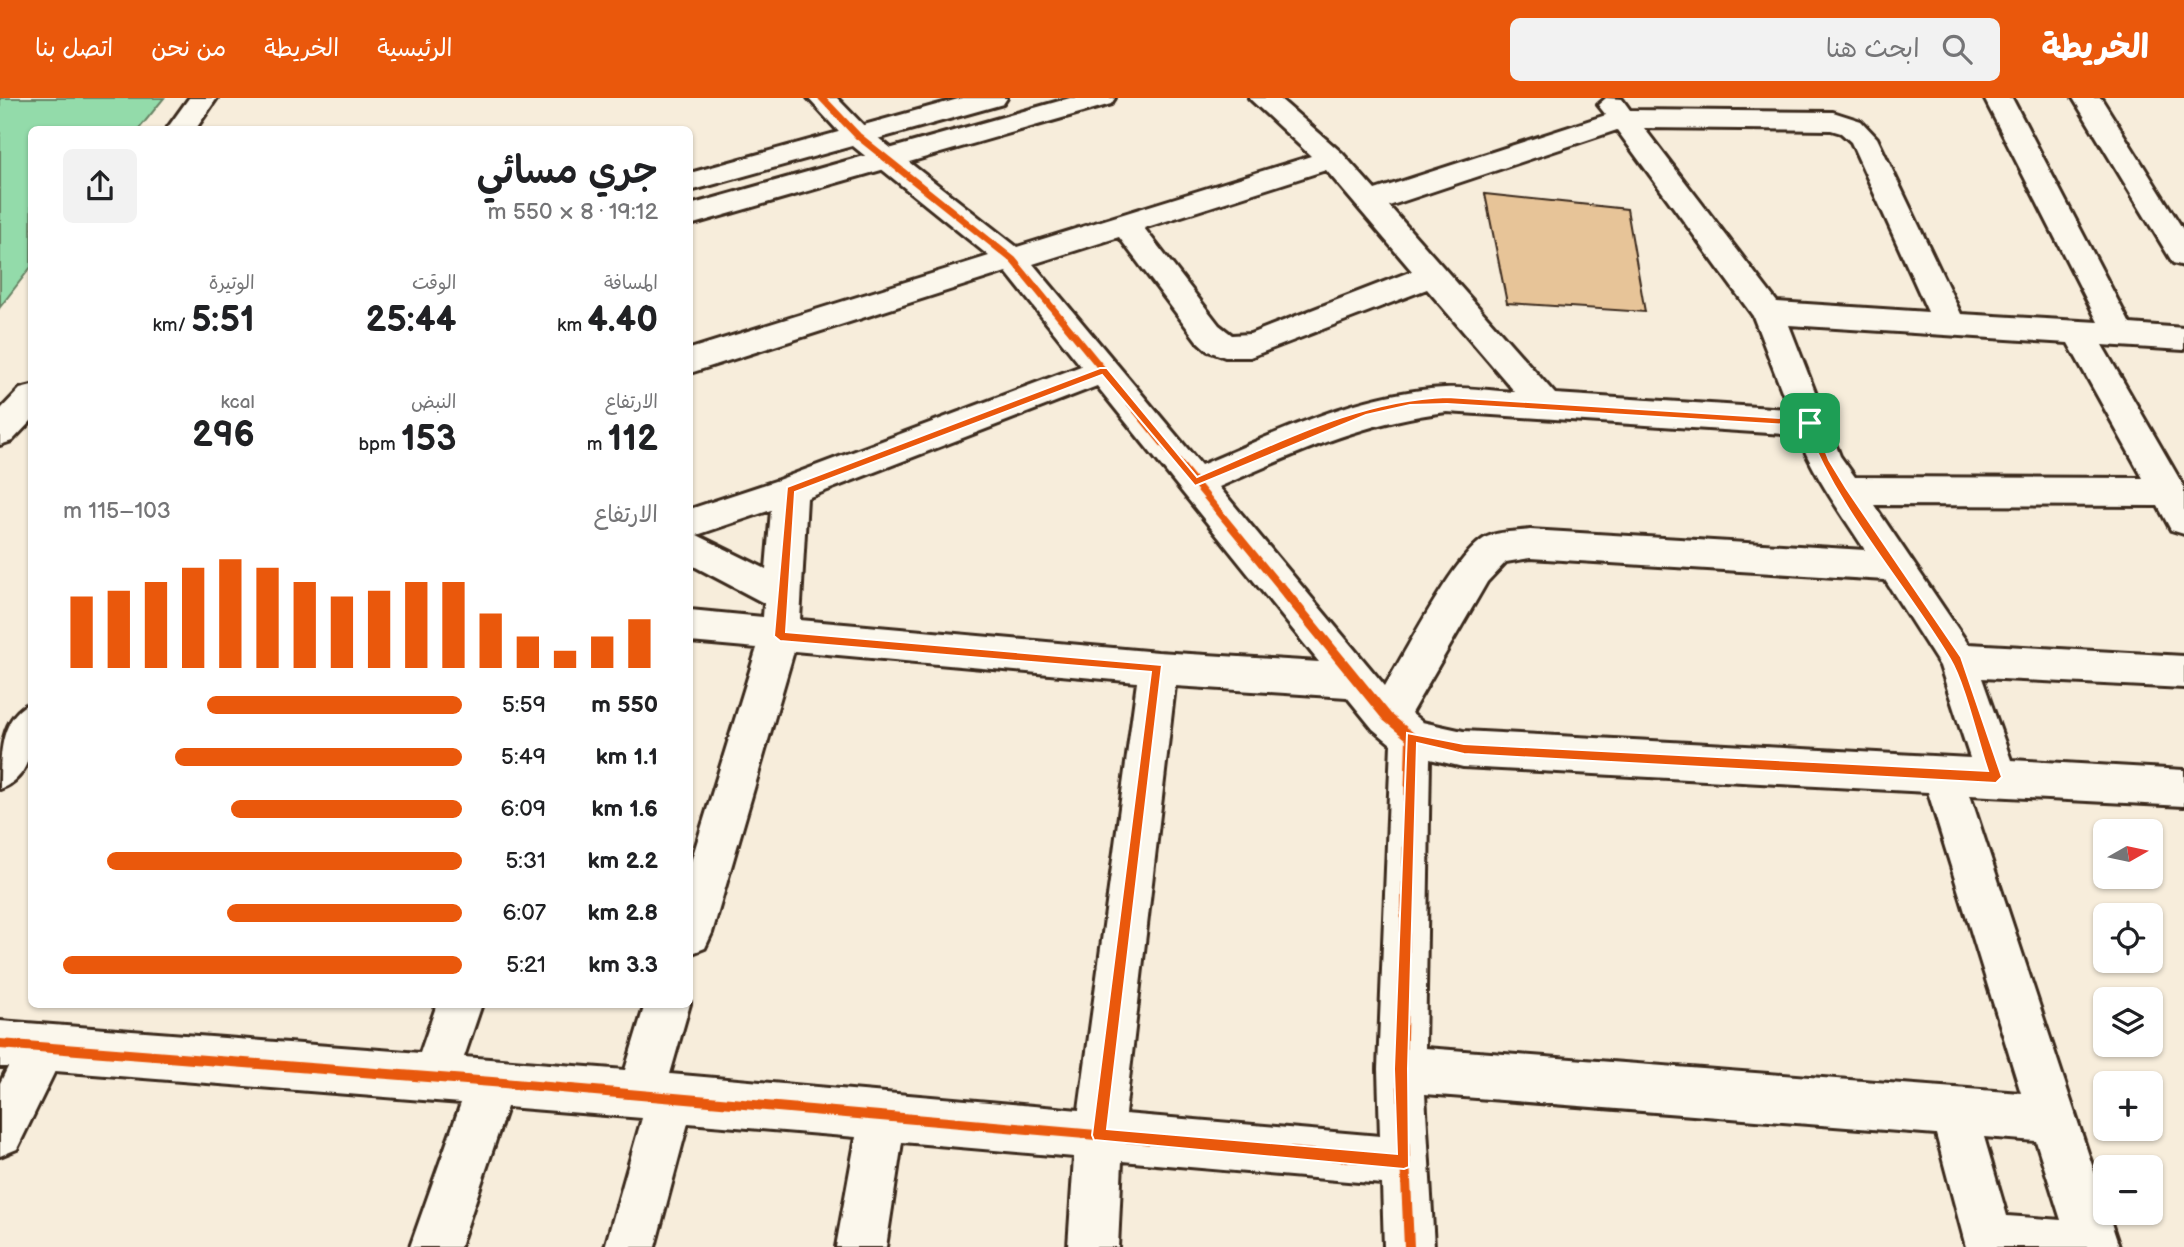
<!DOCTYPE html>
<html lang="ar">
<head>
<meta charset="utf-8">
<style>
  :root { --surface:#fff; --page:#f2f2f2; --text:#202124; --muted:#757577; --accent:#ea580c }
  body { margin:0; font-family:"Balsamiq Sans","Playpen Sans Arabic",sans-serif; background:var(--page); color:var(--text); direction:rtl; height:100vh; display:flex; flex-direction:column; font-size:26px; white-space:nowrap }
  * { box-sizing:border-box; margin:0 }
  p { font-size:23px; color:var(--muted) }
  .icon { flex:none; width:38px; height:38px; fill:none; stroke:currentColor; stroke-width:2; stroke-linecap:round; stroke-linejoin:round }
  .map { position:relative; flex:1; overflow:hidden; direction:ltr }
  .sheet { position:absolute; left:28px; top:28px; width:665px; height:882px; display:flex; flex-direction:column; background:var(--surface); border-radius:10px; box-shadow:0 2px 5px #0004; direction:rtl }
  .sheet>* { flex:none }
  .needle { width:46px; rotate:81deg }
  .buttons { position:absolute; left:2093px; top:721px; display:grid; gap:14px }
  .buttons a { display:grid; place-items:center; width:70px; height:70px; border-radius:10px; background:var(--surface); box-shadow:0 2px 5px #0004; font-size:35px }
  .pin { position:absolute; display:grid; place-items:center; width:60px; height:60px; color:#fff; margin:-30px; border-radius:14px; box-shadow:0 4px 10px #0006 }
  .round { display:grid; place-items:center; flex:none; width:74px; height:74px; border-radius:10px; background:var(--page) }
  .summary { display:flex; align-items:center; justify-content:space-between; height:119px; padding:0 35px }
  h1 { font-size:38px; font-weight:600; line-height:52px }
  .figures { display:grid; grid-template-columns:repeat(3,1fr); gap:10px; height:119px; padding:7px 35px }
  .figures div { display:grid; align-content:center }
  .figures b { font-size:35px; font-weight:600 }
  .figures small { font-size:19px; font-weight:400 }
  .figures p { font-size:19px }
  .chart { height:196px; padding:14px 35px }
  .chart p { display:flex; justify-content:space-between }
  .chart svg { width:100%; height:126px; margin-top:7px; stroke:var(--accent); stroke-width:6 }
  ul { padding:0 35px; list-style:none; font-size:23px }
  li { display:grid; grid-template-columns:112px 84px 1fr; align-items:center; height:52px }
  li i { height:18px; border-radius:9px; background:var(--accent) }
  header { display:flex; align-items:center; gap:42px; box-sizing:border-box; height:98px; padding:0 35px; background:var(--accent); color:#fff }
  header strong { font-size:33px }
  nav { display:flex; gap:38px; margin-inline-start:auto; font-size:24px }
  .search { width:490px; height:63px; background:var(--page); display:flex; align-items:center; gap:18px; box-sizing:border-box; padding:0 24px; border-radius:10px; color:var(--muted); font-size:26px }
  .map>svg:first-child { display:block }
  .green { fill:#93dbaa; stroke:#678264; stroke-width:2 }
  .building { fill:#e7c498; stroke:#3b2a1e; stroke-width:2 }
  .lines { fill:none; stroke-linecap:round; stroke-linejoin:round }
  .minor-casing { stroke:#3b2a1e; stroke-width:6 }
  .secondary-casing { stroke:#3b2a1e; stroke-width:6 }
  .minor { fill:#fbf7ec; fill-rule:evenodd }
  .secondary { fill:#fbf7ec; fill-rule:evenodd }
  .cycleway-far1-casing { stroke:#fbf7ec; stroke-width:10 }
  .cycleway-casing { stroke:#fbf7ec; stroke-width:14 }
  .cycleway-far1 { stroke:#e8590c; stroke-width:7 }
  .cycleway { stroke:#e8590c; stroke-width:10 }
  .route { fill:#ea580c; stroke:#fff; stroke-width:2; fill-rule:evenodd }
</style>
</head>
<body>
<header>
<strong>الخريطة</strong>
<div class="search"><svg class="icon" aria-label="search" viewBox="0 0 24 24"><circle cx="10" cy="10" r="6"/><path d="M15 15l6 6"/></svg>ابحث هنا</div>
<nav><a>الرئيسية</a><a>الخريطة</a><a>من نحن</a><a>اتصل بنا</a></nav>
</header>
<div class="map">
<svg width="2184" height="1149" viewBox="0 0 2184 1149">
  <rect width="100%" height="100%" fill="#f7eddb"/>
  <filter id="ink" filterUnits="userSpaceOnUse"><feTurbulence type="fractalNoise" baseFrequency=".0143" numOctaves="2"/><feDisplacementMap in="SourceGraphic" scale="14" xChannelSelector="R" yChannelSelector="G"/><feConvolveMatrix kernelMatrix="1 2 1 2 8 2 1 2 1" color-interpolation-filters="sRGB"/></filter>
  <g filter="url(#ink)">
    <path class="green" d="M0,0H164L139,31L32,32L31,169L0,209Z"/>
    <path class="building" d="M1485,96L1627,111L1645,214L1507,205Z"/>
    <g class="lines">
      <defs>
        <path id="minor" d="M189,0H217L195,32H166Z
          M808,0H837L868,32L1017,149L1311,58L1249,0H1279L1342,55L1375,92L1606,17L1598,7L1606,0L1622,1L1630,12L1833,14L1861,23L1877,40L1961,216L2098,224L1984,0H2012L2130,226L2184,230V252L2102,247L2184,389V436L2171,432L2158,408L1874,407L1968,546L2184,558V590L1982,580L2011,662L2184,672V708L1970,697L2119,1149H1966L1936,1036L1425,996L1434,1149H1384L1382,1086L1122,1063L1118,1149H1068L1074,1059L902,1044L886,1149H836L856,1039L688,1025L655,1149H605L642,1020L507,1009L460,1149H410L461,1005L55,973L17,1051L0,1058V985L8,969H0V923L420,955L437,906H482L464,959L625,972L645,906H690V904V906L670,976L1079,1012L1137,584L794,553L712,835L705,850L690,856V767L757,550L690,544V512L763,519L764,505L690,466V411L778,382L1081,268L1006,174L690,275V251L989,158L848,44ZM1644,30L1831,32L1841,35L1851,44L1928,214L1777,204ZM1617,32L1753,218L1789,311L1555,296L1389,108ZM1326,72L1412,173L1250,236L1232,237L1219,227L1144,130ZM1119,139L1197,243L1208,253L1225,259H1250L1427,191L1515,294C1492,293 1468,289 1445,290C1359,294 1279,334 1201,367L1033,166ZM1789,227L2068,245L2143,380L1855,379L1840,358ZM1097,288L1319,564L1158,554L800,522L807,400ZM1447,314L1798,337C1815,380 1840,413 1865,452L1530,432C1515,434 1494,433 1482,442C1451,464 1407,552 1385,588L1219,389C1294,356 1365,323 1447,314ZM771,412L766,471L697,437L703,435ZM1530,460L1885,482L1940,568L1970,660L1463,633L1422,624L1411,615L1487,484L1506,464ZM1175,588L1347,599L1373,631L1391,646L1378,971L1380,1038L1125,1016ZM1430,661L1463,669L1928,694L2021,995L1425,950ZM1984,1039L2036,1043L2061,1122L2007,1118Z
          M2073,0H2101L2184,133V168L2173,165Z
          M32,604C32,637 37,677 0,691C0,658 0,617 32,604Z"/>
        <path id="secondary" d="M962,0H1007L1003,6L690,93V75Z
          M1070,0H1115L1111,6L690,127V107Z
          M32,288V322L12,343L0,347V312L20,291Z"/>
      </defs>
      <use href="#minor" class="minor-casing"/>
      <use href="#secondary" class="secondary-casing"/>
      <use href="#minor" class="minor"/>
      <use href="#secondary" class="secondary"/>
      <defs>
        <path id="cycleway-far1" d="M822,0L858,38L1013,162L1282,491"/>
        <path id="cycleway" d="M1281,489L1387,619L1411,639L1401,971L1409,1149
          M0,946L492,984L1404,1064"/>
      </defs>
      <use href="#cycleway-far1" class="cycleway-far1-casing"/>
      <use href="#cycleway" class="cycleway-casing"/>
      <use href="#cycleway-far1" class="cycleway-far1"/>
      <use href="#cycleway" class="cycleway"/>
    </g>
  </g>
  <path class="route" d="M1100,270H1107L1197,379C1278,345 1358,302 1447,299L1813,322L1829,362L1846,390L1961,559L2002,679L1996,685L1464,656L1417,645L1408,971L1409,1069L1404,1071L1094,1042L1092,1037L1151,574L780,543L774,538L787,389ZM1102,277L1195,388L1366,317L1410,307L1447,306L1806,328C1839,414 1903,483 1950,561C1965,586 1978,644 1988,673L1464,646L1407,635L1394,971L1397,1056L1107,1031L1162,567L786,534L795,394Z"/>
</svg>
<div class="buttons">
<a><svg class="needle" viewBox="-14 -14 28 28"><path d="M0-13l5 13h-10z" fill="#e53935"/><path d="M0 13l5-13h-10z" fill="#757577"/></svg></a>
<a><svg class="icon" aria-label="locate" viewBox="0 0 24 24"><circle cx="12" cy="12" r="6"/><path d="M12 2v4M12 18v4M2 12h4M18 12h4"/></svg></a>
<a><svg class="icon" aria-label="layers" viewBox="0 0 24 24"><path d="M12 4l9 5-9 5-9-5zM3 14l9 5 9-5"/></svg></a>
<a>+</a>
<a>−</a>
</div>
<div class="pin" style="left:1810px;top:325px;background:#1e9e55"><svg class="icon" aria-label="arrive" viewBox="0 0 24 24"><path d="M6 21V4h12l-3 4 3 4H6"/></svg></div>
<section class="sheet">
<div class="summary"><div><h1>جري مسائي</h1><p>19:12 · 8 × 550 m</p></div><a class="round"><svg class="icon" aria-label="share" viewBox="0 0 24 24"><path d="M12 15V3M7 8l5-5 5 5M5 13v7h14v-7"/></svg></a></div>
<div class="figures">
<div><p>المسافة</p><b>4.40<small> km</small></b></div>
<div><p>الوقت</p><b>25:44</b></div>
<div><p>الوتيرة</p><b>5:51<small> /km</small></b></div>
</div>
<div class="figures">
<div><p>الارتفاع</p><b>112<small> m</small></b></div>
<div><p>النبض</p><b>153<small> bpm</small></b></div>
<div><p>kcal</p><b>296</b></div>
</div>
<div class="chart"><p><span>الارتفاع</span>103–115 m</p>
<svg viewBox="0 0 160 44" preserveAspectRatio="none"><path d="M5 44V19M15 44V17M25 44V14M35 44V9M45 44V6M55 44V9M65 44V14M75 44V19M85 44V17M95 44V14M105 44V14M115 44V25M125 44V33M135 44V38M145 44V33M155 44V27"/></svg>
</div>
<ul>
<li><b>550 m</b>5:59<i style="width:64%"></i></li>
<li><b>1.1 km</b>5:49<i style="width:72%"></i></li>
<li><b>1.6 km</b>6:09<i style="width:58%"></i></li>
<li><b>2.2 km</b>5:31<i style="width:89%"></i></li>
<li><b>2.8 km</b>6:07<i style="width:59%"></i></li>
<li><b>3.3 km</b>5:21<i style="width:100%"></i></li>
</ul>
</section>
</div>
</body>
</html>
